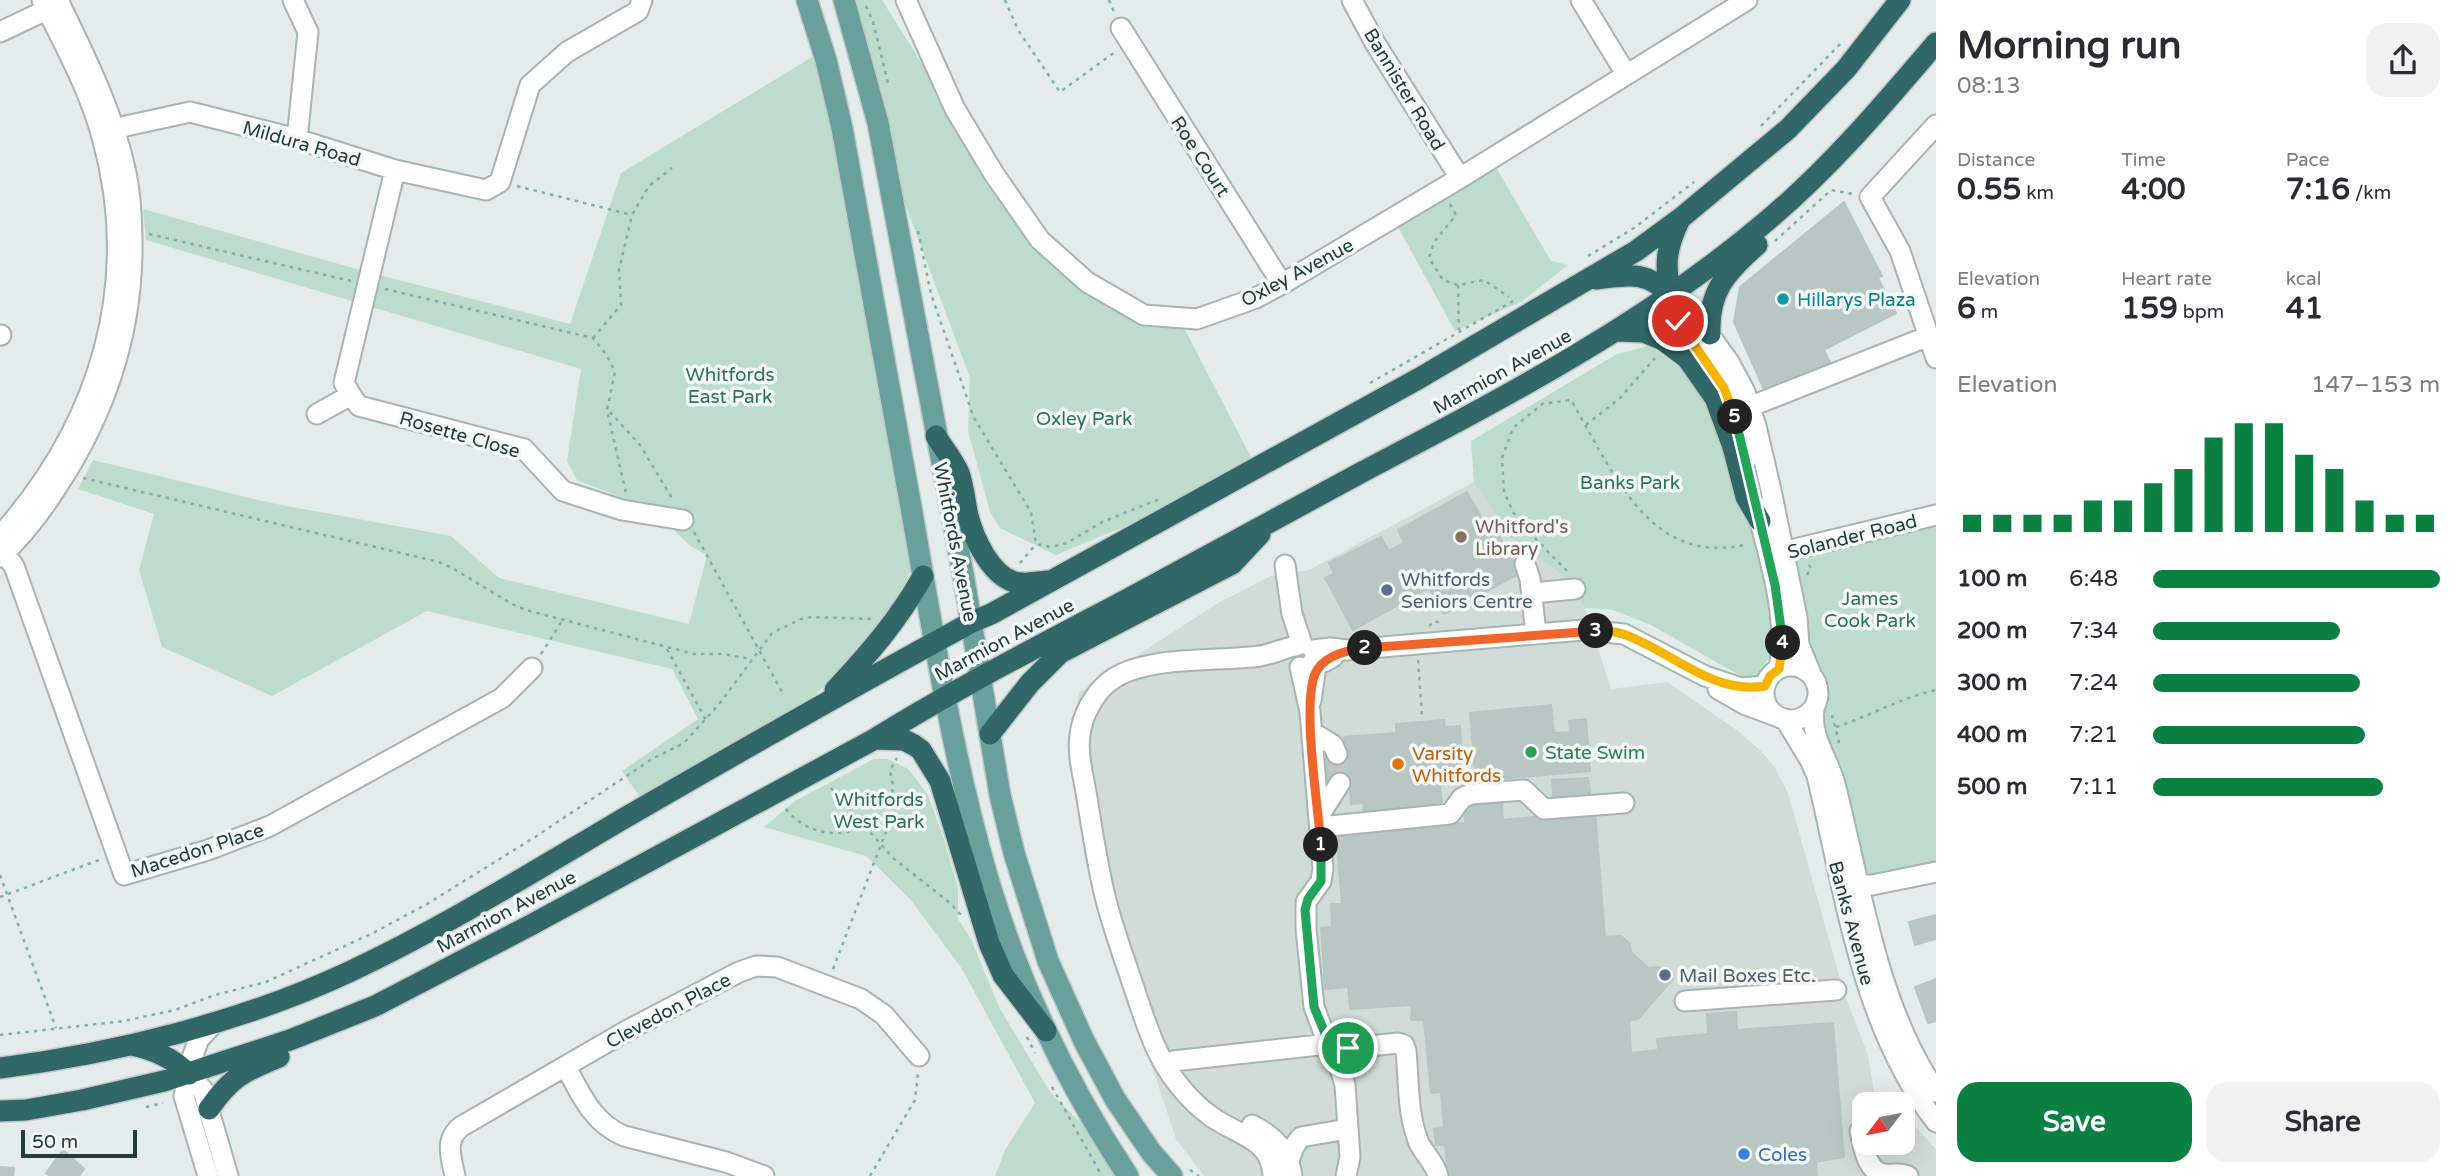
<!DOCTYPE html>
<html lang="en">
<head>
<meta charset="utf-8">
<style>
  :root { --surface:#fff; --page:#f2f2f3; --text:#2b2b33; --muted:#7c7c81; --accent:#0b8043 }
  body { margin:0; font-family:"Varela Round",sans-serif; background:var(--page); color:var(--text); height:100vh; display:flex; flex-direction:column; font-size:26px; white-space:nowrap }
  * { box-sizing:border-box; margin:0 }
  p { font-size:23px; color:var(--muted) }
  .icon { flex:none; width:38px; height:38px; fill:none; stroke:currentColor; stroke-width:2; stroke-linecap:round; stroke-linejoin:round }
  .map { position:relative; flex:1; overflow:hidden }
  .details { display:flex; flex-direction:column; background:var(--surface); width:525px }
  .details>* { flex:none }
  .needle { width:46px; rotate:238deg }
  .tools { position:absolute; left:1852px; top:1092px; display:grid; gap:14px }
  .tools a { display:grid; place-items:center; width:63px; height:63px; border-radius:14px; background:var(--surface); box-shadow:0 7px 28px #0002; font-size:35px }
  .scale { position:absolute; left:21px; bottom:18px; width:116px; box-sizing:border-box; padding-left:7px; border:4px solid #243d3b; border-top:0; font-size:19px; line-height:24px; white-space:nowrap; color:#243d3b; -webkit-text-stroke:5px #f4f9f7; paint-order:stroke }
  .pin { position:absolute; display:grid; place-items:center; width:60px; height:60px; color:#fff; margin:-30px; border:4px solid #fff; border-radius:50%; box-shadow:0 2px 7px #0007 }
  .km { position:absolute; width:35px; height:35px; margin:-18px; border-radius:50%; background:#222; color:#fff; font-size:19px; line-height:35px; text-align:center }
  .round { display:grid; place-items:center; flex:none; width:74px; height:74px; border-radius:21px; background:var(--page) }
  .head { display:flex; align-items:center; justify-content:space-between; height:119px; padding:0 21px }
  h1 { font-size:38px; font-weight:700; line-height:52px }
  .stats { display:grid; grid-template-columns:repeat(3,1fr); gap:10px; height:119px; padding:7px 21px }
  .stats div { display:grid; align-content:center }
  .stats b { font-size:30px; font-weight:700 }
  .stats small { font-size:19px; font-weight:400 }
  .stats p { font-size:19px }
  .chart { height:196px; padding:14px 21px }
  .chart p { display:flex; justify-content:space-between }
  .chart svg { width:100%; height:126px; margin-top:7px; stroke:var(--accent); stroke-width:6 }
  .cta { display:flex; gap:14px; margin-top:auto; padding:14px 21px }
  .cta a { flex:1; height:80px; border-radius:21px; background:var(--accent); color:#fff; font-size:28px; font-weight:700; line-height:80px; text-align:center }
  .cta a+a { background:var(--page); color:var(--text) }
  ul { padding:0 21px; list-style:none; font-size:23px }
  li { display:grid; grid-template-columns:112px 84px 1fr; align-items:center; height:52px }
  li i { height:18px; border-radius:9px; background:var(--accent) }
  main { display:flex; flex:1; min-height:0 }
  .map>svg:first-child { display:block }
  .built { fill:#d1dcd9 }
  .green { fill:#bddccb }
  .building { fill:#b8c7c3; stroke:#b6c6c2; stroke-width:2 }
  .lines { fill:none; stroke-linecap:round; stroke-linejoin:round }
  .minor-tunnel { stroke:#bdc9c7; stroke-width:19; stroke-dasharray:19 10; stroke-linecap:butt }
  .minor-casing { stroke:#a6b4b2; stroke-width:23 }
  .major-casing { stroke:#c2c9c8; stroke-width:24 }
  .highway-casing { stroke:#c2c9c8; stroke-width:24 }
  .path { stroke:#85aea9; stroke-width:2.5; stroke-dasharray:3.5 5; stroke-linecap:butt }
  .minor { stroke:#fff; stroke-width:19 }
  .major { stroke:#6aa09c; stroke-width:21 }
  .highway { stroke:#316867; stroke-width:21 }
  .split-1-casing { stroke:#fff; stroke-width:14 }
  .split-2-casing { stroke:#fff; stroke-width:14 }
  .split-3-casing { stroke:#fff; stroke-width:14 }
  .split-4-casing { stroke:#fff; stroke-width:14 }
  .split-5-casing { stroke:#fff; stroke-width:14 }
  .split-6-casing { stroke:#fff; stroke-width:14 }
  .split-1 { stroke:#22a559; stroke-width:9 }
  .split-2 { stroke:#f0652b; stroke-width:9 }
  .split-3 { stroke:#f0652b; stroke-width:9 }
  .split-4 { stroke:#f5b400; stroke-width:9 }
  .split-5 { stroke:#22a559; stroke-width:9 }
  .split-6 { stroke:#f5b400; stroke-width:9 }
  .culture-dot { fill:#0f9aa8; stroke:#f4f9f7; stroke-width:2.5 }
  .education-dot { fill:#8d6e63; stroke:#f4f9f7; stroke-width:2.5 }
  .service-dot { fill:#5c6f8a; stroke:#f4f9f7; stroke-width:2.5 }
  .leisure-dot { fill:#2e9e5b; stroke:#f4f9f7; stroke-width:2.5 }
  .food-dot { fill:#e8710a; stroke:#f4f9f7; stroke-width:2.5 }
  .shop-dot { fill:#3f7fe0; stroke:#f4f9f7; stroke-width:2.5 }
  .labels { text-anchor:middle; stroke-width:7; stroke-linejoin:round; paint-order:stroke }
  .street-label { font-size:19px; fill:#243d3b; stroke:#f4f9f7 }
  .culture-label { font-size:19px; fill:#0d838f; stroke:#f4f9f7; text-anchor:start }
  .park-label { font-size:19px; fill:#307256; stroke:#f4f9f7 }
  .education-label { font-size:19px; fill:#785e54; stroke:#f4f9f7; text-anchor:start }
  .service-label { font-size:19px; fill:#4e5e75; stroke:#f4f9f7; text-anchor:start }
  .leisure-label { font-size:19px; fill:#27864d; stroke:#f4f9f7; text-anchor:start }
  .food-label { font-size:19px; fill:#c56008; stroke:#f4f9f7; text-anchor:start }
  .shop-label { font-size:19px; fill:#366cbe; stroke:#f4f9f7; text-anchor:start }
</style>
</head>
<body>
<main>
<div class="map">
<svg width="1936" height="1176" viewBox="0 0 1936 1176">
  <rect width="100%" height="100%" fill="#e3ecea"/>
  <path class="built" d="M1474,482L1510,537L1565,577L1585,608L1611,689L1667,682L1738,731L1760,750L1774,766L1788,793L1844,993L1868,1055L1876,1104H1864V1143H1902V1113L1936,1149V1176H1204L1176,1139L1088,874L1069,759L1079,693L1218,603L1271,576L1309,570Z"/>
  <path class="green" d="M849,0H882L1044,258L1114,306L1183,326L1253,461L1150,516L1056,555L1000,528L990,512L968,431L970,378L896,179Z
    M832,45L914,557L903,593L841,672L801,707L642,800L622,771L698,719L672,669L427,611L272,696L162,647L139,570L154,514L78,489L93,460L271,503L451,536L499,578L689,624L707,555L690,546L668,524L628,500L577,480L567,461L581,369L146,240L143,209L371,273L570,324L621,173Z
    M1491,159L1551,261L1568,265L1521,302L1455,331L1393,218Z
    M1649,346L1731,404L1764,554L1772,653L1753,683L1651,625L1613,610L1585,608L1565,577L1510,537L1474,482L1471,441L1617,354Z
    M1936,522V863L1866,878L1823,731L1822,689L1787,557Z
    M874,759H888L908,769L927,793L944,839L958,889V919L971,939L999,1007L1050,1092L1120,1163L1126,1176H995L1005,1150L1035,1103L962,969L910,899L866,856L764,827L795,801Z"/>
  <path class="building" d="M1844,202L1882,276L1873,280L1871,277L1804,311L1830,362L1766,394L1734,322L1740,287Z
    M1871,277L1873,280L1878,278L1896,313L1824,350L1804,311Z
    M1467,492L1493,538L1498,535L1520,573L1444,614L1429,588L1353,630L1325,578L1334,573L1329,563L1381,537L1389,551L1404,543L1398,530Z
    M1551,705L1554,733L1570,732L1569,721L1586,719L1590,771L1476,781L1470,713Z
    M1444,720L1445,727L1460,726L1464,781L1440,783L1442,804L1364,811L1363,803L1351,804L1349,782L1325,784L1323,755L1346,753L1344,737L1396,733V724Z
    M1588,778L1591,799L1554,803L1552,780Z
    M1502,800L1503,820L1595,811L1605,937L1621,936L1630,944L1631,952L1648,968L1658,967L1673,979L1638,1019L1629,1020L1631,1053L1658,1050L1657,1039L1708,1034L1707,1014L1736,1012L1737,1030L1833,1023L1844,1157L1816,1162L1817,1176H1448L1445,1145H1436L1434,1129L1444,1128L1441,1092L1431,1093L1424,1020H1411L1412,1005L1350,1009L1348,987L1325,989L1321,928L1332,927L1331,904H1342L1336,835L1465,823L1464,804Z
    M1936,915V939L1915,945L1909,922Z
    M1936,979V1021L1928,1023L1915,987Z
    M63,1150L84,1169L79,1176H50L46,1173Z
    M0,1167L14,1168L13,1176H0Z"/>
  <g class="lines">
    <path class="minor-tunnel" d="M1337,754L1340,783"/>
    <defs>
      <path id="minor" d="M293,0L308,32L297,139
        M906,0L955,109L994,174L1040,240L1087,282L1144,315L1197,319L1256,298L1282,284L1460,178L1747,0
        M1352,0L1375,43L1460,178
        M1581,0L1626,74
        M1121,28L1282,284
        M0,32L59,4
        M1936,125L1870,197L1900,251L1936,358
        M102,134L126,126L190,112L297,139L395,170L486,190L500,182L530,85L567,52L638,11L642,0
        M1671,295L1688,305L1729,362L1745,392L1756,426L1771,490L1797,617L1799,645L1811,674
        M1671,295L1674,314L1724,388L1734,413L1746,460
        M0,335H1
        M351,395L344,383L395,170
        M1749,407L1929,336
        M317,414L351,395L359,406L524,449L563,491L622,510L683,520
        M1756,506C1769,558 1789,616 1779,669
        M0,536C100,424 143,284 102,137C89,89 64,44 42,0
        M0,548L14,566L124,875L208,850L270,826L502,698L532,668
        M1770,555L1936,515
        M0,557C22,537 41,512 57,487C105,414 132,335 132,247C132,222 131,197 126,173C113,111 85,56 58,0
        M1525,564L1530,579L1536,634
        M1285,565L1292,614L1302,644
        M1532,593L1575,589
        M1313,650L1331,648L1347,650L1583,630L1624,634L1705,676L1741,688L1765,686
        M1764 693a27 27 0 1 1 54 0a27 27 0 1 1-54 0Z
        M1300,667L1310,712L1323,869L1321,881L1306,902V929L1314,1007L1328,1044L1338,1062L1345,1085L1350,1157L1346,1176
        M1718,689L1744,704L1776,716
        M1311,701L1315,673L1313,661L1324,662L1333,657
        M1814,709C1810,737 1828,758 1835,784C1862,889 1875,1001 1936,1092
        M1785,719L1810,760L1817,776C1845,892 1861,1025 1936,1122
        M1312,732L1333,745L1337,754
        M1319,816L1340,783
        M1320,827L1450,814L1462,798L1471,794L1524,790L1544,809L1624,803
        M1849,885H1872L1936,872
        M1685,1001L1836,990
        M1332,1050L1398,1043L1404,1045L1406,1051C1409,1081 1407,1114 1419,1143C1425,1155 1435,1163 1438,1176
        M1173,1061L1328,1044
        M566,1067C581,1095 593,1123 624,1136L726,1162L764,1176
        M189,1074L203,1090L228,1176
        M1252,1125C1274,1136 1289,1151 1292,1176
        M1860,1131C1863,1146 1867,1173 1885,1174C1894,1175 1900,1172 1908,1176
        M1289,1160L1295,1145L1301,1137L1347,1129
        M208,1176L184,1096L193,1055L199,1039L215,1022
        M455,1176C451,1157 444,1139 462,1126L628,1030L739,972L756,966L777,967L861,999L884,1015L919,1056
        M1273,1176C1272,1139 1237,1135 1212,1117C1199,1108 1188,1097 1178,1084C1156,1057 1147,1026 1136,994C1125,960 1112,927 1104,892C1097,862 1092,830 1087,798C1084,778 1077,756 1080,735C1082,716 1094,693 1110,681C1143,655 1219,662 1260,656C1272,654 1284,648 1296,646"/>
      <path id="major" d="M807,0L826,60L842,128C864,255 889,381 911,507C931,621 949,735 979,847C1010,964 1061,1075 1128,1176
        M844,0L878,123L964,579L1000,795L1014,853L1048,961L1084,1041L1115,1099L1151,1152L1172,1176"/>
      <path id="highway" d="M1596,279C1629,275 1645,270 1671,295
        M1671,295C1664,264 1666,248 1680,219
        M1618,331L1644,332L1663,340L1687,358L1715,398L1733,447L1746,497L1760,521
        M1710,334C1708,292 1726,272 1757,245
        M936,436C943,448 954,461 959,473C964,487 965,503 968,516C974,539 990,574 1014,582C1025,585 1036,582 1047,581
        M835,690C869,654 899,619 923,576
        M990,734L1030,683L1060,653L1232,564L1260,534
        M875,739L904,740L914,745L921,750L940,781L989,943L1003,975L1046,1031
        M132,1045C155,1050 172,1058 189,1074
        M0,1068C117,1053 242,1022 349,972C445,927 536,870 628,816C742,750 856,685 972,622L991,614L1418,379L1636,251L1681,218L1788,129L1846,69L1900,0
        M209,1109C232,1076 243,1072 279,1057
        M0,1111L26,1110L82,1100L164,1081L290,1040L375,1006L529,926L873,740C955,689 1041,645 1126,600C1206,557 1285,513 1364,471C1505,397 1646,324 1768,220C1831,167 1883,105 1936,43"/>
    </defs>
    <use href="#minor" class="minor-casing"/>
    <use href="#major" class="major-casing"/>
    <use href="#highway" class="highway-casing"/>
    <path class="path" d="M1005,0L1018,30L1060,92L1115,52
      M1109,0L1114,12
      M866,6L873,22L889,87
      M1761,126L1841,43
      M517,186L632,215
      M1450,204L1456,215L1434,242L1429,258L1443,280L1458,285L1484,280L1509,297
      M918,231L931,294L974,418L1031,512L1036,544L1051,547L1067,543L1102,522L1162,498
      M149,234L351,281
      M1775,241L1831,190L1853,194
      M1588,256L1634,228L1694,182
      M1458,285L1459,330
      M385,289L593,338L606,354L615,372L607,410L626,493
      M593,338L621,305L619,270L632,215L649,186L672,168
      M1370,383L1513,301
      M610,412L640,445L673,500
      M1586,425L1620,398L1655,358
      M83,478L439,562L454,569L512,604L526,610L694,654H722L752,659
      M694,532L782,692
      M1020,563L1036,544
      M1567,571L1525,528L1513,512L1504,491L1502,458L1513,428L1542,404L1571,400C1612,469 1649,569 1748,544
      M1807,575L1811,568L1808,563
      M1429,626L1434,621L1442,623
      M667,649L706,720
      M541,654L562,621
      M1418,660L1422,716
      M1826,681L1828,699
      M1832,715L1840,746
      M1836,727C1870,716 1900,698 1936,690
      M831,788L893,858L950,903L961,915
      M786,809C805,833 838,840 865,826
      M0,875L56,1028
      M0,897L99,860
      M833,969L889,824L893,786L890,770L897,758
      M0,1035L124,1021L175,1010L215,995L266,982L373,933L427,904L535,837L652,759L684,743L720,703L772,633L801,619L811,617L872,619
      M1027,1037L1035,1053
      M1052,1087L1102,1176
      M146,1107L163,1103
      M1190,1170L1199,1176
      M870,1176L915,1100L918,1073"/>
    <use href="#minor" class="minor"/>
    <use href="#major" class="major"/>
    <use href="#highway" class="highway"/>
  </g>
  <g class="lines">
    <defs>
      <path id="split-1" d="M1321,845V881L1308,899L1305,910L1314,1007L1332,1050L1348,1048"/>
      <path id="split-2" d="M1321,845C1318,806 1302,706 1315,674C1323,655 1348,650 1365,648"/>
      <path id="split-3" d="M1365,648L1596,631"/>
      <path id="split-4" d="M1596,631C1605,631 1614,631 1623,634C1670,650 1712,695 1765,686L1770,676L1779,669L1783,643"/>
      <path id="split-5" d="M1735,417L1775,585L1783,643"/>
      <path id="split-6" d="M1678,321L1724,388L1735,417"/>
    </defs>
    <use href="#split-1" class="split-1-casing"/>
    <use href="#split-2" class="split-2-casing"/>
    <use href="#split-3" class="split-3-casing"/>
    <use href="#split-4" class="split-4-casing"/>
    <use href="#split-5" class="split-5-casing"/>
    <use href="#split-6" class="split-6-casing"/>
    <use href="#split-1" class="split-1"/>
    <use href="#split-2" class="split-2"/>
    <use href="#split-3" class="split-3"/>
    <use href="#split-4" class="split-4"/>
    <use href="#split-5" class="split-5"/>
    <use href="#split-6" class="split-6"/>
  </g>
  <circle class="culture-dot" cx="1783" cy="299" r="7"/>
  <circle class="education-dot" cx="1461" cy="537" r="7"/>
  <g class="service-dot">
    <circle cx="1387" cy="590" r="7"/>
    <circle cx="1665" cy="975" r="7"/>
  </g>
  <circle class="leisure-dot" cx="1531" cy="752" r="7"/>
  <circle class="food-dot" cx="1398" cy="764" r="7"/>
  <circle class="shop-dot" cx="1744" cy="1154" r="7"/>
  <g class="labels">
    <g class="street-label">
      <text transform="translate(1405 89) rotate(59)" y="7">Bannister Road</text>
      <text transform="translate(302 143) rotate(16)" y="7">Mildura Road</text>
      <text transform="translate(1201 156) rotate(57)" y="7">Roe Court</text>
      <text transform="translate(1297 272) rotate(-28)" y="7">Oxley Avenue</text>
      <text transform="translate(1502 371) rotate(-29)" y="7">Marmion Avenue</text>
      <text transform="translate(460 434) rotate(16)" y="7">Rosette Close</text>
      <text transform="translate(1852 536) rotate(-14)" y="7">Solander Road</text>
      <text transform="translate(956 542) rotate(79)" y="7">Whitfords Avenue</text>
      <text transform="translate(1004 639) rotate(-28)" y="7">Marmion Avenue</text>
      <text transform="translate(197 850) rotate(-18)" y="7">Macedon Place</text>
      <text transform="translate(506 911) rotate(-28)" y="7">Marmion Avenue</text>
      <text transform="translate(1852 923) rotate(75)" y="7">Banks Avenue</text>
      <text transform="translate(668 1010) rotate(-28)" y="7">Clevedon Place</text>
    </g>
    <g class="culture-label">
      <text x="1797" y="306">Hillarys Plaza</text>
    </g>
    <g class="park-label">
      <text x="730" y="381">Whitfords<tspan x="730" dy="22">East Park</tspan></text>
      <text x="1084" y="425">Oxley Park</text>
      <text x="1630" y="489">Banks Park</text>
      <text x="1870" y="605">James<tspan x="1870" dy="22">Cook Park</tspan></text>
      <text x="879" y="806">Whitfords<tspan x="879" dy="22">West Park</tspan></text>
    </g>
    <g class="education-label">
      <text x="1475" y="533">Whitford's<tspan x="1475" dy="22">Library</tspan></text>
    </g>
    <g class="service-label">
      <text x="1401" y="586">Whitfords<tspan x="1401" dy="22">Seniors Centre</tspan></text>
      <text x="1679" y="982">Mail Boxes Etc.</text>
    </g>
    <g class="leisure-label">
      <text x="1545" y="759">State Swim</text>
    </g>
    <g class="food-label">
      <text x="1412" y="760">Varsity<tspan x="1412" dy="22">Whitfords</tspan></text>
    </g>
    <g class="shop-label">
      <text x="1758" y="1161">Coles</text>
    </g>
  </g>
</svg>
<div class="tools">
<a><svg class="needle" viewBox="-14 -14 28 28"><path d="M0-13l5 13h-10z" fill="#e53935"/><path d="M0 13l5-13h-10z" fill="#7c7c81"/></svg></a>
</div>
<div class="scale">50 m</div>
<div class="pin" style="left:1348px;top:1048px;background:#1e9e55"><svg class="icon" aria-label="arrive" viewBox="0 0 24 24"><path d="M6 21V4h12l-3 4 3 4H6"/></svg></div>
<div class="pin" style="left:1678px;top:321px;background:#d93025"><svg class="icon" aria-label="check" viewBox="0 0 24 24"><path d="M5 12l5 5 9-10"/></svg></div>
<b class="km" style="left:1321px;top:845px">1</b>
<b class="km" style="left:1365px;top:648px">2</b>
<b class="km" style="left:1596px;top:631px">3</b>
<b class="km" style="left:1783px;top:643px">4</b>
<b class="km" style="left:1735px;top:417px">5</b>
</div>
<section class="details">
<div class="head"><div><h1>Morning run</h1><p>08:13</p></div><a class="round"><svg class="icon" aria-label="share" viewBox="0 0 24 24"><path d="M12 15V3M7 8l5-5 5 5M5 13v7h14v-7"/></svg></a></div>
<div class="stats">
<div><p>Distance</p><b>0.55<small> km</small></b></div>
<div><p>Time</p><b>4:00</b></div>
<div><p>Pace</p><b>7:16<small> /km</small></b></div>
</div>
<div class="stats">
<div><p>Elevation</p><b>6<small> m</small></b></div>
<div><p>Heart rate</p><b>159<small> bpm</small></b></div>
<div><p>kcal</p><b>41</b></div>
</div>
<div class="chart"><p><span>Elevation</span>147–153 m</p>
<svg viewBox="0 0 160 44" preserveAspectRatio="none"><path d="M5 44V38M15 44V38M25 44V38M35 44V38M45 44V33M55 44V33M65 44V27M75 44V22M85 44V11M95 44V6M105 44V6M115 44V17M125 44V22M135 44V33M145 44V38M155 44V38"/></svg>
</div>
<ul>
<li><b>100 m</b>6:48<i style="width:100%"></i></li>
<li><b>200 m</b>7:34<i style="width:65%"></i></li>
<li><b>300 m</b>7:24<i style="width:72%"></i></li>
<li><b>400 m</b>7:21<i style="width:74%"></i></li>
<li><b>500 m</b>7:11<i style="width:80%"></i></li>
</ul>
<div class="cta"><a>Save</a><a>Share</a></div>
</section>
</main>
</body>
</html>
